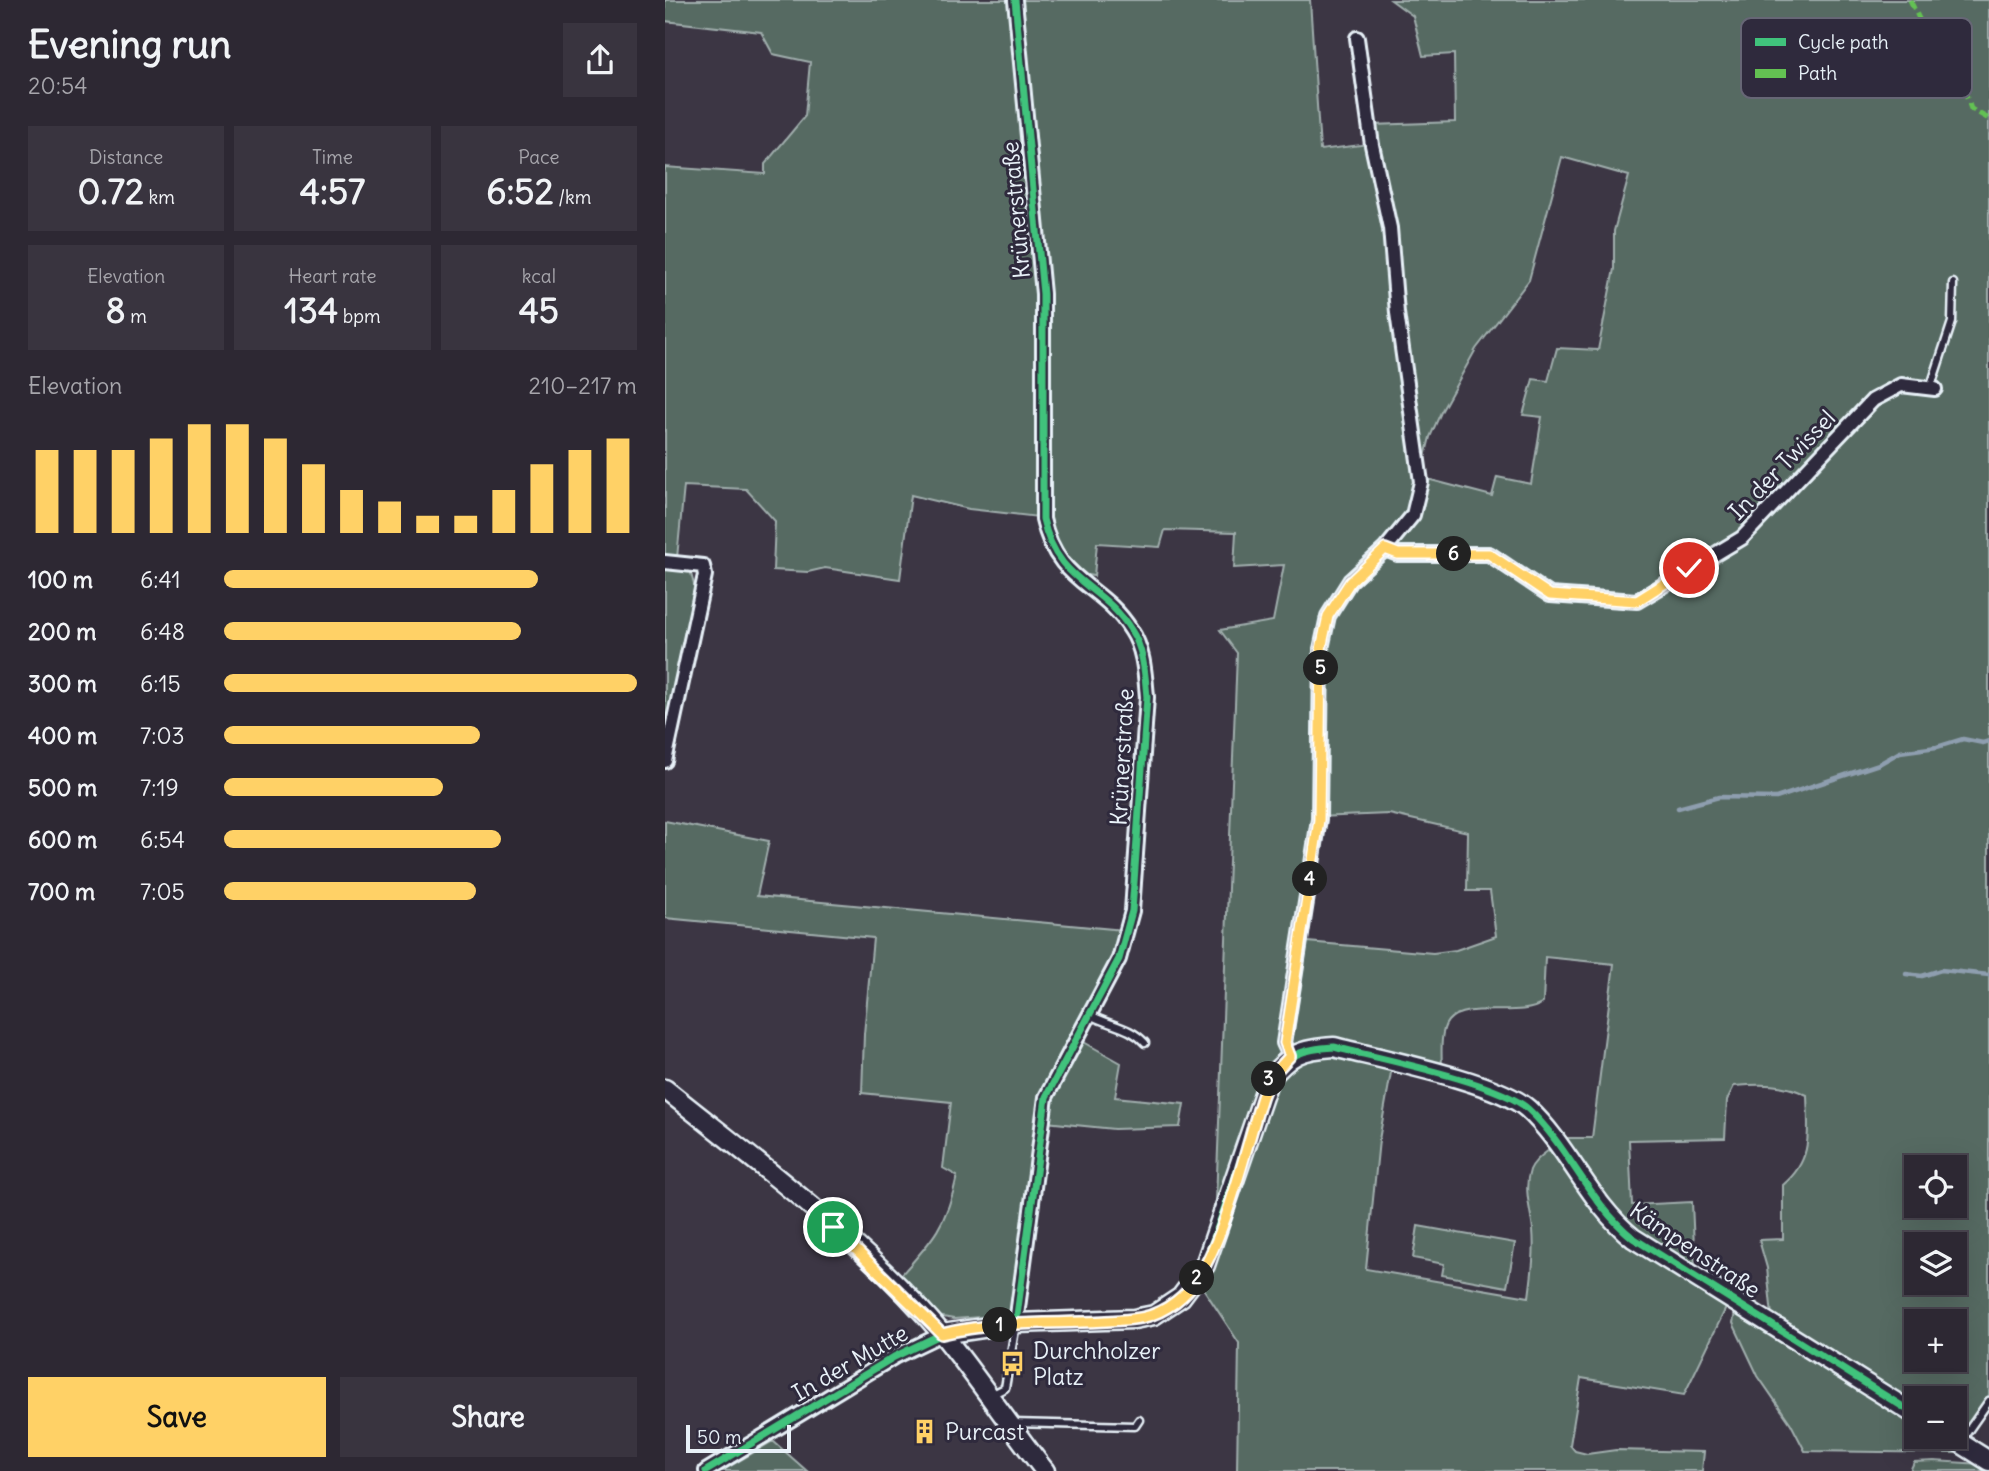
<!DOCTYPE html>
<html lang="en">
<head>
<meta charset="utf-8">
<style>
  :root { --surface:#2d2833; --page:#39343f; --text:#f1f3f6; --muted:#a7a6ac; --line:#48444e; --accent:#ffd166 }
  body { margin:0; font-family:Delius,sans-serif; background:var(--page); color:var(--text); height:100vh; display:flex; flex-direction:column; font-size:26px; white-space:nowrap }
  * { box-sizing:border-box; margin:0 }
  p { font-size:23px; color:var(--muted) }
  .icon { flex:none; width:38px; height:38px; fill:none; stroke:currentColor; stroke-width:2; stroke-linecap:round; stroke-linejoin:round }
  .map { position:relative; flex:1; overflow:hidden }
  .sheet { display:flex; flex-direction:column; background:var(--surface); width:665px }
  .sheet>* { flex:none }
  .fabs { position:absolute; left:1239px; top:1155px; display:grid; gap:14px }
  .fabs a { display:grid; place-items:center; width:63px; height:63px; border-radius:0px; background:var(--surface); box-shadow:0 7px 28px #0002,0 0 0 2px var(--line); font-size:35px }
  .scale { position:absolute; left:21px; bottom:18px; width:105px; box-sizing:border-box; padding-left:7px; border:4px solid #e8f1f8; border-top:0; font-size:19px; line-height:24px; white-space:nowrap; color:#e8f1f8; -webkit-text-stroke:5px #2f2a3d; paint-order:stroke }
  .pin { position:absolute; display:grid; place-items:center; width:60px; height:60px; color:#fff; margin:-30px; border:4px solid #fff; border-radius:50%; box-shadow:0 2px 7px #0007 }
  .km { position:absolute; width:35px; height:35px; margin:-18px; border-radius:50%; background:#222; color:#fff; font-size:19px; line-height:35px; text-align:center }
  .round { display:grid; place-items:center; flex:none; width:74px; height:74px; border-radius:0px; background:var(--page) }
  .headline { display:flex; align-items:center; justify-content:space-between; height:119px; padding:0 28px }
  h1 { font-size:38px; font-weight:700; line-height:52px }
  .figures { display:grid; grid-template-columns:repeat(3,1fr); gap:10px; height:119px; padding:7px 28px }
  .figures div { display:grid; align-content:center; border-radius:0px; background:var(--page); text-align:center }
  .figures b { font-size:35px; font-weight:700 }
  .figures small { font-size:19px; font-weight:400 }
  .figures p { font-size:19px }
  .chart { height:196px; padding:14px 28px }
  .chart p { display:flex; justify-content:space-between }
  .chart svg { width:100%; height:126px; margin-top:7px; stroke:var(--accent); stroke-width:6 }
  .primary-button { display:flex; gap:14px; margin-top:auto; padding:14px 28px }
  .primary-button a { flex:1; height:80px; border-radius:0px; background:var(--accent); color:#111; font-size:28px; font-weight:700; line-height:80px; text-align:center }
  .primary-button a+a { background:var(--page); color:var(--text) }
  ul { padding:0 28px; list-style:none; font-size:23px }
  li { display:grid; grid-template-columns:112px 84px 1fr; align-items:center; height:52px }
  li i { height:18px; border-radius:9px; background:var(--accent) }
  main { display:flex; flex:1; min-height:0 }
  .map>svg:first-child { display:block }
  .green { fill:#576a62; stroke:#a0aead; stroke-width:2; fill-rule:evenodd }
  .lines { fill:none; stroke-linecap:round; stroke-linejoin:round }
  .stream { stroke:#8e9eaf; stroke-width:4.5 }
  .lane-casing { stroke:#e8f1f8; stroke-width:11 }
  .street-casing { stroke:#e8f1f8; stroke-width:18 }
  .secondary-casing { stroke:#e8f1f8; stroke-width:23 }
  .lane { stroke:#2f2a3d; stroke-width:6 }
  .street { stroke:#2f2a3d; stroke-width:12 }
  .secondary { stroke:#2f2a3d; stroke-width:18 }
  .quiet { stroke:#63c152; stroke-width:5; stroke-dasharray:10 5; stroke-linecap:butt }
  .cycleway-casing { stroke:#2f2a3d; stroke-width:11 }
  .cycleway { stroke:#40c37c; stroke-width:7 }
  .route-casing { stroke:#fff; stroke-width:14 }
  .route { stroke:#ffd166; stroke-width:9 }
  .labels { text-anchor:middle; stroke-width:6; stroke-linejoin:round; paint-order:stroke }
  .street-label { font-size:23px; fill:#e8f1f8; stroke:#2f2a3d }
  .poi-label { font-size:23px; fill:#e8f1f8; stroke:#2f2a3d; text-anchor:start }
  .key { fill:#2f2a3d; stroke:#666675; stroke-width:2 }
  .key-label { font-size:19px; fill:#e8f1f8 }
</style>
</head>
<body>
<main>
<section class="sheet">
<div class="headline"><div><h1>Evening run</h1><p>20:54</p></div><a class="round"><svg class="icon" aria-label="share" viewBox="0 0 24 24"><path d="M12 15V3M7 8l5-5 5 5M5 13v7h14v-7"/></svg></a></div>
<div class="figures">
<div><p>Distance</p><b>0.72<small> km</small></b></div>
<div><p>Time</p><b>4:57</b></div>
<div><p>Pace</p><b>6:52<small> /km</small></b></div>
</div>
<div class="figures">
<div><p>Elevation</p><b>8<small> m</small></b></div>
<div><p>Heart rate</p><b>134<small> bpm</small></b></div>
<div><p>kcal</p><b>45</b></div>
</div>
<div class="chart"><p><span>Elevation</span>210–217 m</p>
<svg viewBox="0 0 160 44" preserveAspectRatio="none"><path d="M5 44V15M15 44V15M25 44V15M35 44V11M45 44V6M55 44V6M65 44V11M75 44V20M85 44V29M95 44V33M105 44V38M115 44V38M125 44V29M135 44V20M145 44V15M155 44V11"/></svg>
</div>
<ul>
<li><b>100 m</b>6:41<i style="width:76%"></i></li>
<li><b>200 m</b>6:48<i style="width:72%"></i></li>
<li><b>300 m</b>6:15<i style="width:100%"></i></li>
<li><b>400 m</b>7:03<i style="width:62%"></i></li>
<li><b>500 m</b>7:19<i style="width:53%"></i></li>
<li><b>600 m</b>6:54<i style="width:67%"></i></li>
<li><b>700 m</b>7:05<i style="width:61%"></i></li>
</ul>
<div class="primary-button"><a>Save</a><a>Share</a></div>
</section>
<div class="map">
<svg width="1324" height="1471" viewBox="0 0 1324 1471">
  <rect width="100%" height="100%" fill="#3c3644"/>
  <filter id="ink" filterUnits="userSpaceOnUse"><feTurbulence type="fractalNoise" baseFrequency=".0143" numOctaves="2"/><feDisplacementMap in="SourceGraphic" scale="14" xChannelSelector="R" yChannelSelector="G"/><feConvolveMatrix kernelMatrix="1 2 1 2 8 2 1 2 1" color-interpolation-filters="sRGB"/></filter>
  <g filter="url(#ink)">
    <path class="green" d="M0,0H344L371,280L373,517L304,509L246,495L235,579L160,568L143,572L108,570L110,521L81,489L19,486L12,558H0V167L100,174V164L140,116L145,62L108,54L96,32L0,21Z
      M356,0H645L655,150L704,144L722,229L724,280L753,484L750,499L754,501L762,479L827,496L832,477L866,484L877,417L858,415L868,379L883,381L892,348L933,350L949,269V231L964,176L897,157L864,280L811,349L776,412L765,437L757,469C744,389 735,310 728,230C724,194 710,161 707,125L790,122L789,54L758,56L748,16L726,0H1324V1395L1307,1422L1297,1431L1290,1429V1398H1251V1408L1107,1316L1102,1268L1094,1240L1118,1239V1185C1149,1159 1143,1131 1142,1095C1118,1083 1096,1084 1069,1086L1062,1100L1060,1138L964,1140L967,1205L1027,1202L1030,1269L954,1218L895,1138H927L949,964L880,957L878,1003C855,1019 801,1000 783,1021C774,1032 777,1057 777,1070L684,1046L686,1057L727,1067L714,1140L701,1269L864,1297C867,1274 870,1252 868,1230C866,1210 858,1190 865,1170C868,1162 877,1155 884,1150L890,1152C909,1181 931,1214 958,1237C982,1256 1050,1284 1061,1308L1019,1395L916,1378L905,1445L910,1451L922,1454L951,1450L1039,1452L1037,1471H572L574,1343L538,1288L564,1209L556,1206L532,1266L551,1201L572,653L555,630L608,621L619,565L569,568L571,532L500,530L495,547L432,543L429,576L415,574L395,551L383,515L384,287ZM724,814L803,832L802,891H825L831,936L791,950L768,953L631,941L652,817ZM1251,1167H1290V1206H1251ZM1251,1244H1290V1283H1251ZM1251,1321H1290V1360H1251Z
      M0,565L24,566L32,596L0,734Z
      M0,821L104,841L92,896L458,930C439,991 398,1040 375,1099L348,1309L343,1315L289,1319L272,1316L236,1275C268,1240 282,1224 292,1176L278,1168L286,1102L197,1093L199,1034L208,938L0,918Z
      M417,1041L456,1063L450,1097L519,1104L515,1127L449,1129L381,1122L386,1101Z
      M753,1226L850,1243L842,1287L777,1275L779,1264L748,1258Z
      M1071,1306L1251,1425V1437H1271L1293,1451L1290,1453L1140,1451L1126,1424L1093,1376L1068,1323Z
      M108,1441L142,1471H57Z
      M1269,1461L1317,1464L1324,1467V1471H1245L1249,1462Z"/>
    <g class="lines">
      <path class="stream" d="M1013,808L1054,797L1111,798L1214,764L1235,752L1272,747L1298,739L1318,743L1324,741
        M1241,974L1257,976L1276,970L1324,975"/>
      <defs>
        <path id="lane" d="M1265,389L1287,322L1288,283
          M425,1015C445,1026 465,1026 480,1043
          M326,1395L340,1388L351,1324
          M347,1423L470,1426L474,1420
          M1296,1441L1324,1401"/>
        <path id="street" d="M350,0L378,294V519C392,584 437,583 466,630C479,649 480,675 482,697L467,911L454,959L381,1097L351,1323
          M720,549L733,554H824L885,595L972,601L1077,538L1208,400L1236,385L1270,389
          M0,562L38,566L40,575L0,761
          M625,1056L619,1043L654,819L656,649L663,616L685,581L720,549L748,515L756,482L732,313L725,228L707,145L692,38
          M41,1471L229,1357L277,1334"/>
        <path id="secondary" d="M0,1089C95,1165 199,1241 278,1335C314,1379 345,1427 380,1471
          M277,1334L351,1323L469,1319L489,1315L516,1297L540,1265L604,1079C626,1054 635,1049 669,1047C712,1058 834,1082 863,1109C904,1147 924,1203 968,1238L1251,1415
          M1286,1437L1324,1461"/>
      </defs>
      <use href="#lane" class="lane-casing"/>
      <use href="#street" class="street-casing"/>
      <use href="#secondary" class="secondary-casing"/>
      <use href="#lane" class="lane"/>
      <use href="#street" class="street"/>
      <use href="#secondary" class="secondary"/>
      <path class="quiet" d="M1245,0L1257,25L1292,71L1306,109L1324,119"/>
      <defs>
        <path id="cycleway" d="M350,0L378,294V519C392,584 437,583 466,630C479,649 480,675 482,697L467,911L454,959L381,1097L351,1323
          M41,1471L229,1357L277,1334L351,1323L469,1319L489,1315L516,1297L540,1265L604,1079C626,1054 635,1049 669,1047C712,1058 834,1082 863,1109C904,1147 924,1203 968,1238L1251,1415"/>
      </defs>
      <use href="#cycleway" class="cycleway-casing"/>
      <use href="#cycleway" class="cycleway"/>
    </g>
  </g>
  <g class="lines" filter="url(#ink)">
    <defs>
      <path id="route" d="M168,1227L277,1334C340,1318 404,1326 468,1319C493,1317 515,1302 530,1282C560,1241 581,1147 597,1097L604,1079L625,1056L620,1043L654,820L656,649L663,616L685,582L720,549L733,554H824L885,595L972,601L1024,568"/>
    </defs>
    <use href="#route" class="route-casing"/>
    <use href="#route" class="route"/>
  </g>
  <defs>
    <symbol id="bus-bare" viewBox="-9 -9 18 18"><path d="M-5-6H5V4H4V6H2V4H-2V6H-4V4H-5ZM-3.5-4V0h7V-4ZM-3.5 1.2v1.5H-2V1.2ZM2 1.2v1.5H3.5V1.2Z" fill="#ffd166" stroke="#2f2a3d" stroke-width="2.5" paint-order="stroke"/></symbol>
    <symbol id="building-bare" viewBox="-9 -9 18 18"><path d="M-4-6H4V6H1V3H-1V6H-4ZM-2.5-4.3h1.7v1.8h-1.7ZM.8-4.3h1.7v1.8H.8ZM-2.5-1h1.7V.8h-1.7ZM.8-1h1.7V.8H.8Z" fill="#ffd166" stroke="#2f2a3d" stroke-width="2.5" paint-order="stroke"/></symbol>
  </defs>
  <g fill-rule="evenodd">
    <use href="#bus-bare" x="330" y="1346" width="35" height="35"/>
    <use href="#building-bare" x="242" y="1414" width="35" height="35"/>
  </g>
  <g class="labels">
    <g class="street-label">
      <text transform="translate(351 210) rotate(-95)" y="8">Krünerstraße</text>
      <text transform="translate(1117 465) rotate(-46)" y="8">In der Twissel</text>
      <text transform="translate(457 757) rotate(-87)" y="8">Krünerstraße</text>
      <text transform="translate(1030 1250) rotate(34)" y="8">Kämpenstraße</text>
      <text transform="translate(185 1363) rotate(-30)" y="8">In der Mutte</text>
    </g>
    <g class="poi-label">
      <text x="368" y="1359">Durchholzer<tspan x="368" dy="26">Platz</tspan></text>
      <text x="280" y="1440">Purcast</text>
    </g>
  </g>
  <rect x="1076" y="18" width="231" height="80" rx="10" class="key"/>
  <rect x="1090" y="38" width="31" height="8" fill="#40c37c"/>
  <rect x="1090" y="69" width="31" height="9" fill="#63c152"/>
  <g class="key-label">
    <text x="1133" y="49">Cycle path</text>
    <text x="1133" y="80">Path</text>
  </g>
</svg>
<div class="fabs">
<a><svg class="icon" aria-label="locate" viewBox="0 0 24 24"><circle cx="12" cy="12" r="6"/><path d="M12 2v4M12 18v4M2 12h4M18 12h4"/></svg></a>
<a><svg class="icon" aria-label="layers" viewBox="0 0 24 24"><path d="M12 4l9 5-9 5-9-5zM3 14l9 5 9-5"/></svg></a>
<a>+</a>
<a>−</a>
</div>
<div class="scale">50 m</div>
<div class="pin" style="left:168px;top:1227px;background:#1e9e55"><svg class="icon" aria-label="arrive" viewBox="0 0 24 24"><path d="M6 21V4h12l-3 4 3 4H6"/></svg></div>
<div class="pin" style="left:1024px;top:568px;background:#d93025"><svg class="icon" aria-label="check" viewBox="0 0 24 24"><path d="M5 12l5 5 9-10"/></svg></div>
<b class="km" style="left:335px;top:1325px">1</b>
<b class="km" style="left:532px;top:1278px">2</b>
<b class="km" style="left:604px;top:1079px">3</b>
<b class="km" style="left:645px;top:879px">4</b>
<b class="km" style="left:656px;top:668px">5</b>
<b class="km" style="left:789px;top:554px">6</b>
</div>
</main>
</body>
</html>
